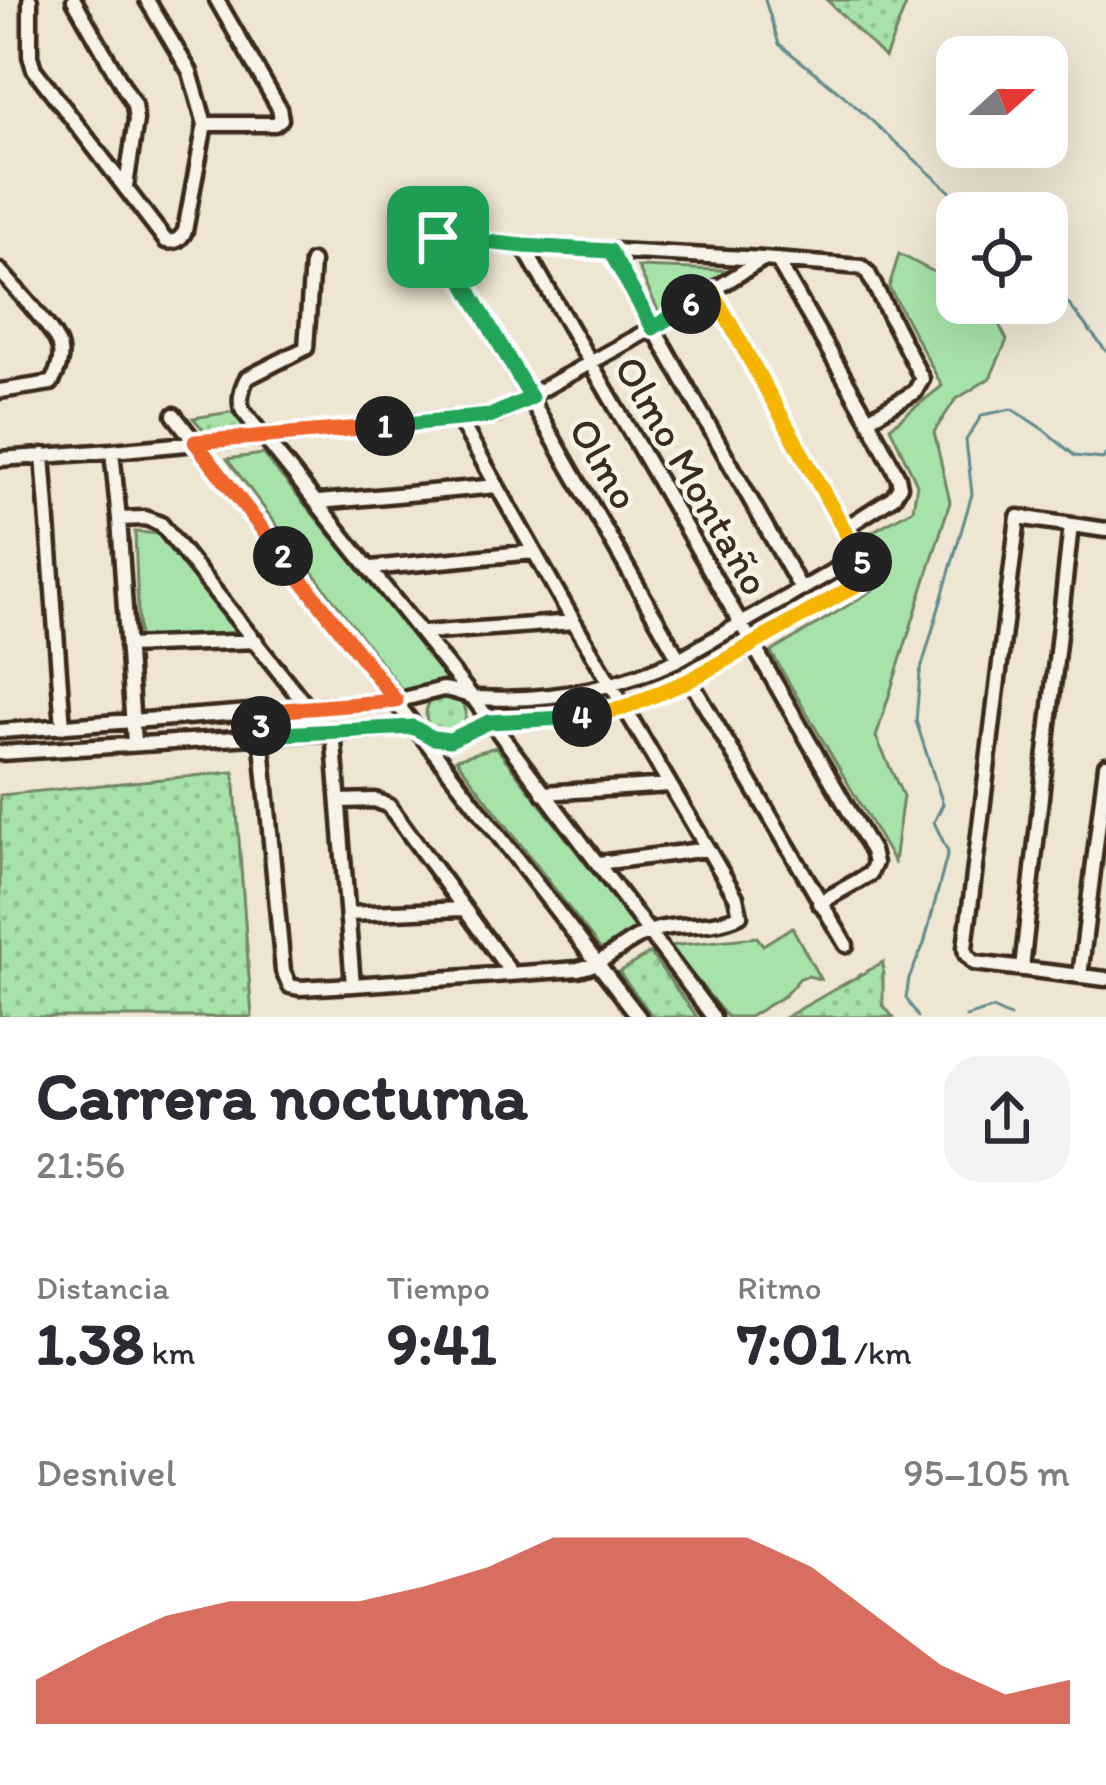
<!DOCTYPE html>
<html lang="es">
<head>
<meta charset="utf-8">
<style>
  :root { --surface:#fff; --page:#f2f2f3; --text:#2b2b33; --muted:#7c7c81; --accent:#c8321e }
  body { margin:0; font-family:Itim,sans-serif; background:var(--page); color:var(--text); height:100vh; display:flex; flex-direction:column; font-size:45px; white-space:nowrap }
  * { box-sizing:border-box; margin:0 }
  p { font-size:39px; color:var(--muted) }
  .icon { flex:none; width:66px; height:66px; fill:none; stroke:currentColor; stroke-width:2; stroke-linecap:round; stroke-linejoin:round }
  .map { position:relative; height:1017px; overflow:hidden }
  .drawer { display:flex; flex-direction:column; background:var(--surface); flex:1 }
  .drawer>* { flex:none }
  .needle { width:78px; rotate:69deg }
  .fabs { position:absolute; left:936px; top:36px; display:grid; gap:24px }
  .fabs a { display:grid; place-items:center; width:132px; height:132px; border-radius:24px; background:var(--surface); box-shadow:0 12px 48px #0002; font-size:60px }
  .pin { position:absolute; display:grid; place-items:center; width:102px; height:102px; color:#fff; margin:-51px; border-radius:24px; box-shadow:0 6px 18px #0006 }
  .km { position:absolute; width:60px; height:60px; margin:-30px; border-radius:50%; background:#222; color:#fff; font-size:33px; line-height:60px; text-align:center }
  .round { display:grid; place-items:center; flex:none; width:126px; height:126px; border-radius:36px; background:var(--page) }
  .head { display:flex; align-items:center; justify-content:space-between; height:204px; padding:0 36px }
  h1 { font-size:66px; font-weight:800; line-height:90px }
  .figures { display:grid; grid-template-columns:repeat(3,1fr); gap:18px; height:204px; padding:12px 36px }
  .figures div { display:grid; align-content:center }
  .figures b { font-size:60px; font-weight:800 }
  .figures small { font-size:33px; font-weight:400 }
  .figures p { font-size:33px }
  .chart { height:336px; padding:24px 36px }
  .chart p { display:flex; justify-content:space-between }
  .chart svg { width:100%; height:216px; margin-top:12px; fill:var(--accent); opacity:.7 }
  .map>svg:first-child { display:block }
  .grass { fill:url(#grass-dots); stroke:#718664; stroke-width:3 }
  .park { fill:#a7e3a9; stroke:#718664; stroke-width:3 }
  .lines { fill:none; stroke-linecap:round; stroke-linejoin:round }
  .stream { stroke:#618b8d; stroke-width:3 }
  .minor-casing { stroke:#3b2a1e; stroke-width:21 }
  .minor { stroke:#f7f3e8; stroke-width:12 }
  .split-1-casing { stroke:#fff; stroke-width:24 }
  .split-2-casing { stroke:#fff; stroke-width:24 }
  .split-3-casing { stroke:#fff; stroke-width:24 }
  .split-4-casing { stroke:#fff; stroke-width:24 }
  .split-5-casing { stroke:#fff; stroke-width:24 }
  .split-6-casing { stroke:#fff; stroke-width:24 }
  .split-7-casing { stroke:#fff; stroke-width:24 }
  .split-1 { stroke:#22a559; stroke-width:15 }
  .split-2 { stroke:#f0652b; stroke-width:15 }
  .split-3 { stroke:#f0652b; stroke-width:15 }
  .split-4 { stroke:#22a559; stroke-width:15 }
  .split-5 { stroke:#f5b400; stroke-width:15 }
  .split-6 { stroke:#f5b400; stroke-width:15 }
  .split-7 { stroke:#22a559; stroke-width:15 }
  .labels { text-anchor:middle; stroke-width:9; stroke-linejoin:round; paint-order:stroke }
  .street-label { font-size:42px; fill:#3b2a1e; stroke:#f7f3e8 }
</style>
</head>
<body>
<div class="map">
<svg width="1106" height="1017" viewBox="0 0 1106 1017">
  <defs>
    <pattern id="grass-dots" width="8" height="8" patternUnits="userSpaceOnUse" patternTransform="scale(3)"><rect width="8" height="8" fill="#a7e3a9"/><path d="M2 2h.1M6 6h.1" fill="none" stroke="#91c391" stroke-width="1.8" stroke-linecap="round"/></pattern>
  </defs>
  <rect width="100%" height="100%" fill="#eee5d3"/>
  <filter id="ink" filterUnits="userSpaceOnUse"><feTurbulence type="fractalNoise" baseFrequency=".00833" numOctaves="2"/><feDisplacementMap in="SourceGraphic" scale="24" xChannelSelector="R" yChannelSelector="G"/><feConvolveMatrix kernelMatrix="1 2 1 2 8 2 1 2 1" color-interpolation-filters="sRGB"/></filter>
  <g filter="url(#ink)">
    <path class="grass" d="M827,0H908L885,58Z
      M236,411L254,432L209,436L193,418Z
      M426 714a20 20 0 1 1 40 0a20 20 0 1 1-40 0Z
      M234,772L252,1017H0V795Z
      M650,953L697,1017H653L619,972Z
      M883,962V1005L893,1017H786Z"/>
    <path class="park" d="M899,254L957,284V303H988L1007,340L990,378L955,400L934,432L950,502L876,737L903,796L894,862L771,652L888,581L868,534L913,509L917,484L890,427L942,386L889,287Z
      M638,267L748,271L661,317Z
      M263,454L452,682L407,697L227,459Z
      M135,532L161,534L240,634L139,640Z
      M496,747L636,929L601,950L456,759Z
      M792,927L820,979L808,976L800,978L785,995L749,1017H727L669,946L757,937L763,945Z"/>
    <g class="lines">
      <path class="stream" d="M765,0L779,44L842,94L974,213
        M1047,277L1106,351
        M918,1017L906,998L909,978L924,944L948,852L934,822L943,804L916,721L920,673L972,494L966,440L982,415L1012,409L1044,430L1075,456L1103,459L1106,454
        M966,1017L992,1009L1010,1017"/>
      <defs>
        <path id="minor" d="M30,0V56L34,69L166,241C175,243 181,239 185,231L205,124L190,72L147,0
          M74,0L134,105L136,120L126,186
          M205,124H275L281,119L279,108L217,0
          M402,235L523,246L763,259L861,267L868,273L922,379L915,392L868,419
          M438,237L679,659
          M523,246L872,851L875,863L870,874L819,903
          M610,251L801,589
          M777,260L868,419L898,477L900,486L893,497L845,528
          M312,262L306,348L247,378C242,386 238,402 243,411L473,698L713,1017
          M0,271C14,287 51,326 58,343C64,356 58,372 51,383L0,391
          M174,415L639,1017
          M112,451L119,519L134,743
          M43,455L63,727
          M0,459L112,451L496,415L653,328L763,259
          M319,502L497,486
          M119,519L145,518L161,524L308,708
          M1106,530L1018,517L965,948L966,954L974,963L1106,979
          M371,568L534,552
          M422,633L574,622
          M127,646L256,641
          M690,680L846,945
          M259,712L283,971L290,986L300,988L353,985L578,969C605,964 621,944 646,933C674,921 711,930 740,915L736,897L574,622L459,419
          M333,730L353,985
          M0,731L396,701L443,689C456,690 467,697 479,698C549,702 616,689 679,659L860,556
          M0,753L413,727L433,738L450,740L489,723L589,716L624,708L690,680L865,580L867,572L712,291
          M543,793L670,785
          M341,801L375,800L389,806L512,974
          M599,863L708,849
          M348,914L462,909
          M1022,969L1071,525
          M1080,976L1106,765"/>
      </defs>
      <use href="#minor" class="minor-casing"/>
      <use href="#minor" class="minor"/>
    </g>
  </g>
  <g class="lines" filter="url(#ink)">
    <defs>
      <path id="split-1" d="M385,426L490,416L531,398L438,237"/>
      <path id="split-2" d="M283,556L195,442L385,426"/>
      <path id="split-3" d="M261,726L259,712L396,701L283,556"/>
      <path id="split-4" d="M261,726L262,735L413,727L433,738L450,740L489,722L582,717"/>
      <path id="split-5" d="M582,717L624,708L690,680L865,580L867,572L862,562"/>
      <path id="split-6" d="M691,304L712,291L862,562"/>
      <path id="split-7" d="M438,237L524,246L610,251L653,328L691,304"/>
    </defs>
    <use href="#split-1" class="split-1-casing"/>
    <use href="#split-2" class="split-2-casing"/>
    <use href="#split-3" class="split-3-casing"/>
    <use href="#split-4" class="split-4-casing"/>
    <use href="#split-5" class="split-5-casing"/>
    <use href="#split-6" class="split-6-casing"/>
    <use href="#split-7" class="split-7-casing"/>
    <use href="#split-1" class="split-1"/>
    <use href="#split-2" class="split-2"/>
    <use href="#split-3" class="split-3"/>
    <use href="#split-4" class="split-4"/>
    <use href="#split-5" class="split-5"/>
    <use href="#split-6" class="split-6"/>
    <use href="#split-7" class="split-7"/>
  </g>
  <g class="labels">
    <g class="street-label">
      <text transform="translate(605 463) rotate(60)" y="15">Olmo</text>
      <text transform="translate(693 475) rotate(60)" y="15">Olmo Montaño</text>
    </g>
  </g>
</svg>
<div class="fabs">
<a><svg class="needle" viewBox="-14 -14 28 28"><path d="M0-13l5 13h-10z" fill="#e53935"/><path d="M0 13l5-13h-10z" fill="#7c7c81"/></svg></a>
<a><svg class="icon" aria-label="locate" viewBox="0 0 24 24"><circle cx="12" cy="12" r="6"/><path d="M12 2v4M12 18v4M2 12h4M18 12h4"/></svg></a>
</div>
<div class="pin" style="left:438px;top:237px;background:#1e9e55"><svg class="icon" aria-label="arrive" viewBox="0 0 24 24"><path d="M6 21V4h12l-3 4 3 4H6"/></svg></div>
<b class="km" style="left:385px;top:426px">1</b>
<b class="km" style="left:283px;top:556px">2</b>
<b class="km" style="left:261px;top:726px">3</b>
<b class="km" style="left:582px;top:717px">4</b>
<b class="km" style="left:862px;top:562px">5</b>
<b class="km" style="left:691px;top:304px">6</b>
</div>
<section class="drawer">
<div class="head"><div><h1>Carrera nocturna</h1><p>21:56</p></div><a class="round"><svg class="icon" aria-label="share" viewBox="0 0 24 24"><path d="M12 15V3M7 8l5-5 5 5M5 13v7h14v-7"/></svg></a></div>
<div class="figures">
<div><p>Distancia</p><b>1.38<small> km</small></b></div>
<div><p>Tiempo</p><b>9:41</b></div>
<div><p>Ritmo</p><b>7:01<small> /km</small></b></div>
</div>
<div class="chart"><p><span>Desnivel</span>95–105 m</p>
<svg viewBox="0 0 160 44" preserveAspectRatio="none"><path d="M0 44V35L10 28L20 22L30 19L40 19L50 19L60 16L70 12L80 6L90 6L100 6L110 6L120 12L130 22L140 32L150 38L160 35V44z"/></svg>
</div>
</section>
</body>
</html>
